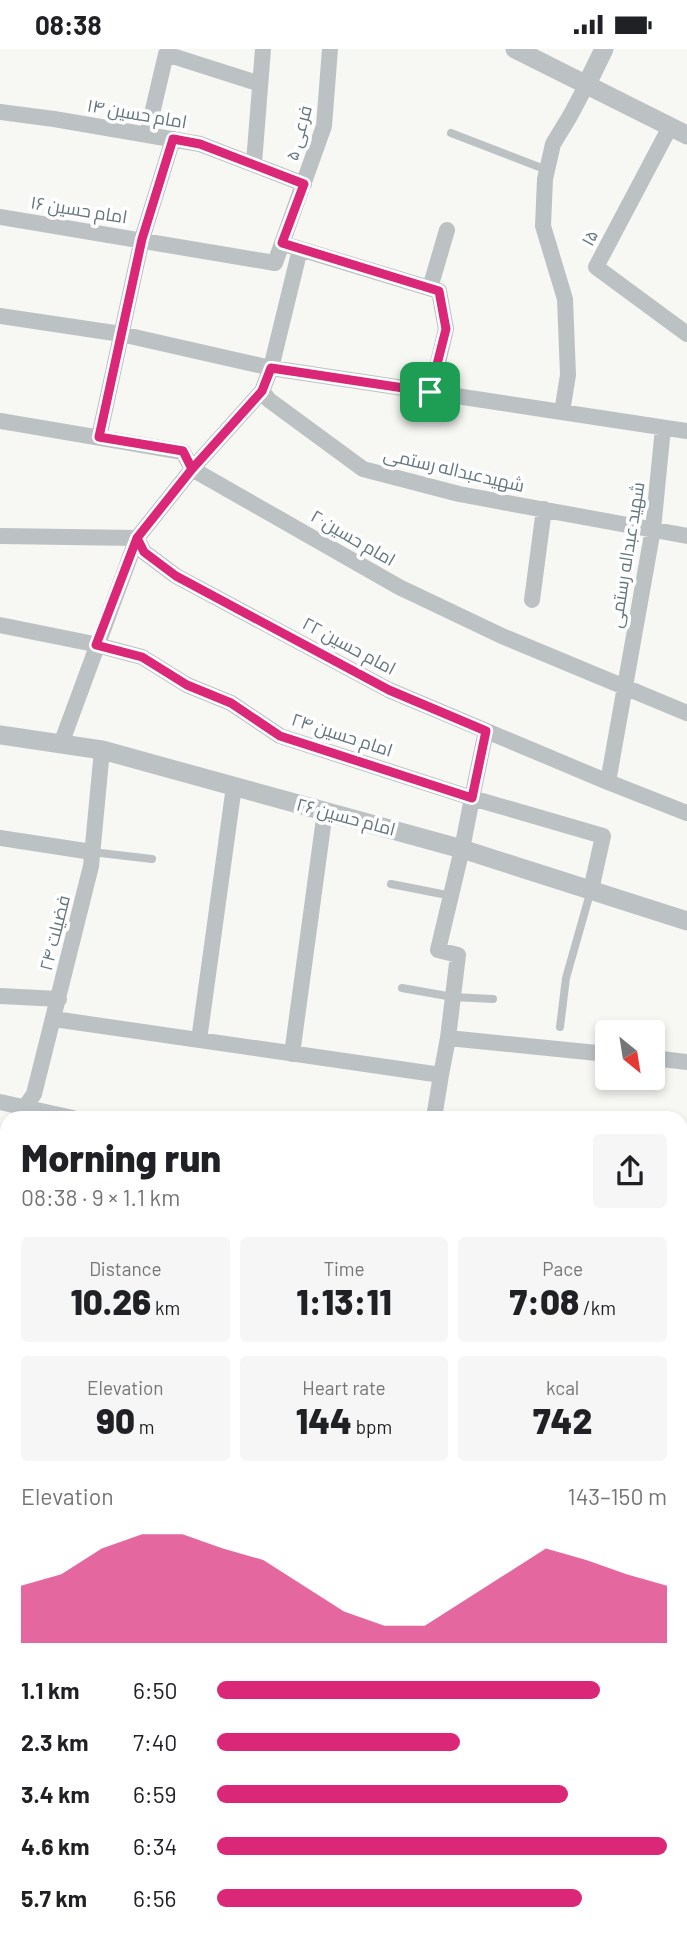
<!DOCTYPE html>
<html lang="en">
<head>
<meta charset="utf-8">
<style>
  :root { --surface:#fff; --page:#f6f6f6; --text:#202124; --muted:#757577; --accent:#db2777 }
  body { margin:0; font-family:Barlow,Cairo,sans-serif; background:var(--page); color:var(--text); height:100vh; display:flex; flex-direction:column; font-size:26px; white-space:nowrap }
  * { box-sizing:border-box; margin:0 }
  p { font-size:23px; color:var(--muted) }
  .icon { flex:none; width:38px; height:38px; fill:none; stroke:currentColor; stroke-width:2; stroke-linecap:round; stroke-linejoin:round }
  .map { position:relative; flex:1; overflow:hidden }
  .side { position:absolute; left:0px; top:1062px; width:688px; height:831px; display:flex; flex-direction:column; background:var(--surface); border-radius:21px 21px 0 0; box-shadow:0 4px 10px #0003 }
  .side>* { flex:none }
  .needle { width:46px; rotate:150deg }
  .buttons { position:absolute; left:595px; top:971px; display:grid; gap:14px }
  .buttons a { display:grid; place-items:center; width:70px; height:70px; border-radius:7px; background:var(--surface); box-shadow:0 4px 10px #0003; font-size:35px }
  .pin { position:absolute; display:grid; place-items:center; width:60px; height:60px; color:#fff; margin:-30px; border-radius:14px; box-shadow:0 4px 10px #0006 }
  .round { display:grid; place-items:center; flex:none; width:74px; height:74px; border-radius:7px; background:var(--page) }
  .headline { display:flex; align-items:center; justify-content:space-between; height:119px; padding:0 21px }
  h1 { font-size:38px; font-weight:800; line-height:52px }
  .metrics { display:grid; grid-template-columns:repeat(3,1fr); gap:10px; height:119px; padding:7px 21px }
  .metrics div { display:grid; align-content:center; border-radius:7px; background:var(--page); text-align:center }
  .metrics b { font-size:35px; font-weight:800 }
  .metrics small { font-size:19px; font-weight:400 }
  .metrics p { font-size:19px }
  .chart { height:196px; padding:14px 21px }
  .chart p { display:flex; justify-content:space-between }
  .chart svg { width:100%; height:126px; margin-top:7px; fill:var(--accent); opacity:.7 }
  ul { padding:0 21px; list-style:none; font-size:23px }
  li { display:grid; grid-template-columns:112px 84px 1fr; align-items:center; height:52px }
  li i { height:18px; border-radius:9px; background:var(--accent) }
  .status { display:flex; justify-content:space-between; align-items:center; height:49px; padding:0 35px; background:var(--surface); direction:ltr }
  .status svg { height:19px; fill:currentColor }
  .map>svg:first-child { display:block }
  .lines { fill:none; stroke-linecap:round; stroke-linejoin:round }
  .service { stroke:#bcc2c4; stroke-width:8 }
  .minor { stroke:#bcc2c4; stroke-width:16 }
  .tertiary { stroke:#bcc2c4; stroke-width:19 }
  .secondary { stroke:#d4d9db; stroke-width:23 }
  .route-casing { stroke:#fff; stroke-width:14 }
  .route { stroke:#db2777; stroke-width:9 }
  .labels { text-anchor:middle; stroke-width:7; stroke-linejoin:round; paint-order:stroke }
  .street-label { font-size:18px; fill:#64767d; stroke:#fff }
</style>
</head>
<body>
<div class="status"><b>08:38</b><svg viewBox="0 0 49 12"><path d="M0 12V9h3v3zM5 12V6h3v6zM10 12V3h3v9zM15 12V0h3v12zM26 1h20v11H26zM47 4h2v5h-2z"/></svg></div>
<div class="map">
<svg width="687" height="1893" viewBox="0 0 687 1893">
  <rect width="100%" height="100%" fill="#f7f7f4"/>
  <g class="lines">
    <path class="service" d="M451,84L547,121
      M92,803L152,810
      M391,835L452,847
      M402,939L453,948L493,950
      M560,978L566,929L591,841"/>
    <path class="minor" d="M0,63L54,70L200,95L304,135
      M670,78L596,218L687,285
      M147,86L166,5L260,35
      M254,114L263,0
      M0,168L275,214L324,77L330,0
      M290,197L439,242L446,280L431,343
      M300,200L271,319L262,342L269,351L363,420L459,445L687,487
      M430,239L447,181
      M0,267L121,285L271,319L687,382
      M562,363L568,326L565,250L543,177L545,130L553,95L570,67L586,37
      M0,372L183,403L192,420L399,538L502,587L687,664
      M99,388L142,190L173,90
      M0,487L137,489L144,503L176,527L389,641L608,733L687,764
      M532,551L544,460
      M0,576L89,594L142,608L187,636L231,654L280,687L472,749L462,800L438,901L458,906L448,989
      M486,682L472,749L603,787L591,841
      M61,695L137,489L192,420L262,342
      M608,733L653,480L663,379
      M0,789L92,803
      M0,947L59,950
      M54,970L441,1026L448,989L607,1005
      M199,991L234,737
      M292,1005L325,762
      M653,1009L687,1013
      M0,1053L73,1069
      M20,1069L25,1058L34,1045L91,817L102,701
      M434,1069L441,1026
      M681,1110H687
      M0,1118L7,1101
      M0,1163L7,1164
      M681,1167L687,1168
      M681,1215L687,1214
      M0,1272L7,1274
      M681,1326H687
      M0,1370L7,1372
      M0,1540L7,1541
      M0,1629H7
      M681,1653H687
      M681,1751H687
      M0,1752H7
      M681,1834L687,1833
      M0,1844H7
      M152,1893L153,1886
      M312,1893L313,1886"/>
    <path class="tertiary" d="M515,0L687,86
      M586,37L604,0
      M0,686L102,701L462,800L687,872"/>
    <path class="secondary" d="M0,1439L7,1441
      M0,1459L7,1460
      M681,1556H687
      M681,1579H687"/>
  </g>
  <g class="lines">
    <defs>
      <path id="route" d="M430,343L446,280L439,242L282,194L304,135L200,95L173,90L142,190L99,388L183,402L192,420L137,489L144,503L176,527L389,641L486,682L472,749L280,687L231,654L187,636L142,608L96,596L137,489L192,420L262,342L271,319L430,343"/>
    </defs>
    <use href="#route" class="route-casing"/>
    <use href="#route" class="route"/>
  </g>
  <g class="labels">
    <g class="street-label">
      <text transform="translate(137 65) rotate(10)" y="6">امام حسین ۱۴</text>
      <text transform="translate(299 84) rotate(-75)" y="6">فرعی ۵</text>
      <text transform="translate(79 161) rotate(9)" y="6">امام حسین ۱۶</text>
      <text transform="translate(590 189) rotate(-62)" y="6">۱۵</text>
      <text transform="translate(454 421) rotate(13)" y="6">شهیدعبداله رستمی</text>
      <text transform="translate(353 489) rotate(30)" y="6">امام حسین۲۰</text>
      <text transform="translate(627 506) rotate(-81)" y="6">شهید عبداله رستمی</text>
      <text transform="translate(349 597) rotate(28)" y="6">امام حسین ۲۲</text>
      <text transform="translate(342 686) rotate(18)" y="6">امام حسین ۲۴</text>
      <text transform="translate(346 768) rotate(15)" y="6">امام حسین ۲۶</text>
      <text transform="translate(55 884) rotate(-76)" y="6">فضیلت ۲۴</text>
    </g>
  </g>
</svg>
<div class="buttons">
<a><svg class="needle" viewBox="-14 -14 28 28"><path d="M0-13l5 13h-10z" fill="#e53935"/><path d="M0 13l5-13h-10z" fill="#757577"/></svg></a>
</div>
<div class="pin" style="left:430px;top:343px;background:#1e9e55"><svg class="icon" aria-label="arrive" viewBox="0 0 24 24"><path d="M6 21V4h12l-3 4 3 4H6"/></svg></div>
<section class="side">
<div class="headline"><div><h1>Morning run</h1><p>08:38 · 9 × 1.1 km</p></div><a class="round"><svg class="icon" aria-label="share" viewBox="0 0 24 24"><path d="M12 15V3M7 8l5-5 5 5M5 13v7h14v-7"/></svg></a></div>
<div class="metrics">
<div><p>Distance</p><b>10.26<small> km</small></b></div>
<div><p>Time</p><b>1:13:11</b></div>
<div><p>Pace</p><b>7:08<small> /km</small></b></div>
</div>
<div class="metrics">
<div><p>Elevation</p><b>90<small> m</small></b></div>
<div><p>Heart rate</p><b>144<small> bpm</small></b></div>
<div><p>kcal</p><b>742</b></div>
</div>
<div class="chart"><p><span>Elevation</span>143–150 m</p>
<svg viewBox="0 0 160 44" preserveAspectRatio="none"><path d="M0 44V24L10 20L20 11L30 6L40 6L50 11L60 15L70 24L80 33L90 38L100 38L110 29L120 20L130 11L140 15L150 20L160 24V44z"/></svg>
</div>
<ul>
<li><b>1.1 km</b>6:50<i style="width:85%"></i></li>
<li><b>2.3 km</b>7:40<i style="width:54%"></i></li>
<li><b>3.4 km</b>6:59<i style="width:78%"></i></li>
<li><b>4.6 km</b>6:34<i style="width:100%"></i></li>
<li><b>5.7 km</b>6:56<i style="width:81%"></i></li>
</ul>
</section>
</div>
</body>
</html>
